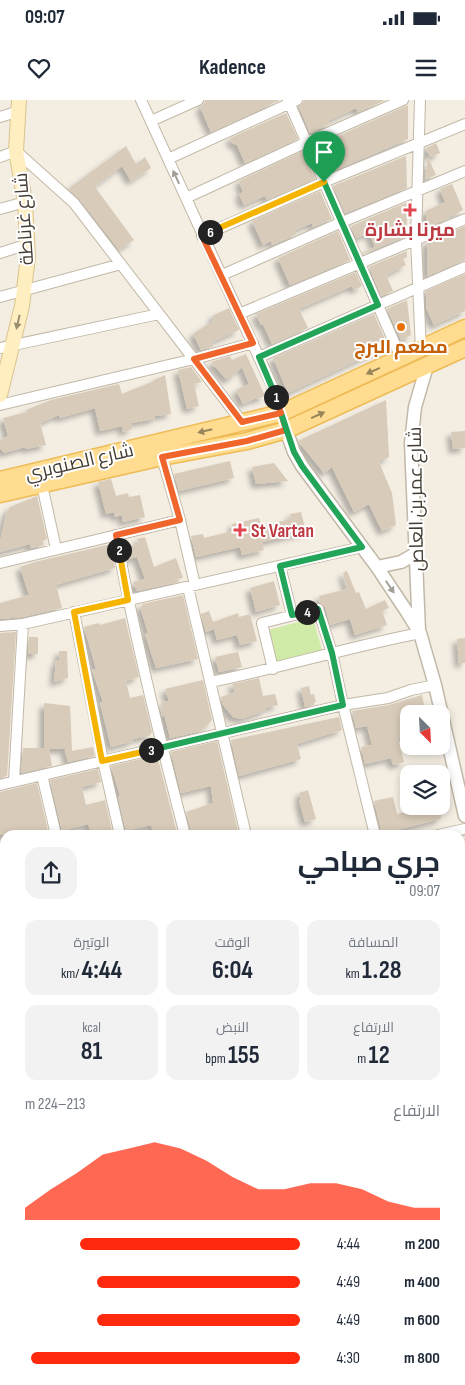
<!DOCTYPE html>
<html lang="ar">
<head>
<meta charset="utf-8">
<style>
  :root { --surface:#fff; --page:#f2f2f3; --text:#1f2937; --muted:#747a83; --accent:#ff2a0d }
  body { margin:0; font-family:"Sofia Sans Condensed",Cairo,sans-serif; background:var(--page); color:var(--text); direction:rtl; height:100vh; display:flex; flex-direction:column; font-size:19px; white-space:nowrap }
  * { box-sizing:border-box; margin:0 }
  p { font-size:16px; color:var(--muted) }
  .icon { flex:none; width:28px; height:28px; fill:none; stroke:currentColor; stroke-width:2; stroke-linecap:round; stroke-linejoin:round }
  .map { position:relative; flex:1; overflow:hidden; direction:ltr }
  .side { position:absolute; left:0px; top:730px; width:465px; height:555px; display:flex; flex-direction:column; background:var(--surface); border-radius:15px 15px 0 0; box-shadow:0 2px 8px #0003; direction:rtl }
  .side>* { flex:none }
  .needle { width:32px; rotate:156deg }
  .tools { position:absolute; left:400px; top:605px; display:grid; gap:10px }
  .tools a { display:grid; place-items:center; width:50px; height:50px; border-radius:10px; background:var(--surface); box-shadow:0 2px 8px #0003; font-size:25px }
  .pin { position:absolute; display:grid; place-items:center; width:42px; height:42px; color:#fff; margin:-51px -21px; border-radius:50% 50% 50% 0; rotate:-45deg; box-shadow:0 0 5px #0007 }
  .pin .icon { rotate:45deg }
  .km { position:absolute; width:25px; height:25px; margin:-12px; border-radius:50%; background:#222; color:#fff; font-size:14px; line-height:25px; text-align:center }
  .round { display:grid; place-items:center; flex:none; width:52px; height:52px; border-radius:15px; background:var(--page) }
  .summary { display:flex; align-items:center; justify-content:space-between; height:85px; padding:0 25px }
  h1 { font-size:28px; font-weight:700; line-height:38px }
  .metrics { display:grid; grid-template-columns:repeat(3,1fr); gap:8px; height:85px; padding:5px 25px }
  .metrics div { display:grid; align-content:center; border-radius:12px; background:var(--page); text-align:center }
  .metrics b { font-size:25px; font-weight:700 }
  .metrics small { font-size:14px; font-weight:400 }
  .metrics p { font-size:14px }
  .chart { height:140px; padding:10px 25px }
  .chart p { display:flex; justify-content:space-between }
  .chart svg { width:100%; height:90px; margin-top:5px; fill:var(--accent); opacity:.7 }
  ul { padding:0 25px; list-style:none; font-size:16px }
  li { display:grid; grid-template-columns:80px 60px 1fr; align-items:center; height:38px }
  li i { height:12px; border-radius:6px; background:var(--accent) }
  .status { display:flex; justify-content:space-between; align-items:center; height:35px; padding:0 25px; background:var(--surface); direction:ltr }
  .status svg { height:14px; fill:currentColor }
  header { display:flex; justify-content:space-between; align-items:center; height:65px; padding:0 25px; background:var(--surface); font-size:22px; font-weight:700 }
  .map>svg:first-child { display:block }
  .green { fill:#cfeba7 }
  .building { fill:#d8cbba; filter:url(#shadow) }
  .lines { fill:none; stroke-linecap:round; stroke-linejoin:round }
  .minor-casing { stroke:#c2b8a7; stroke-width:12 }
  .tertiary-casing { stroke:#c2b8a7; stroke-width:15 }
  .secondary-casing { stroke:#dac48f; stroke-width:16 }
  .primary-casing { stroke:#eb5; stroke-width:19 }
  .minor { stroke:#fff; stroke-width:10 }
  .tertiary { stroke:#fff; stroke-width:12 }
  .secondary { stroke:#ffeec0; stroke-width:14 }
  .primary { stroke:#ffdc8f; stroke-width:16 }
  .oneway { fill:#a29e98 }
  .oneway2 { fill:#998d72 }
  .oneway3 { fill:#99855c }
  .split-1-casing { stroke:#fff; stroke-width:10 }
  .split-2-casing { stroke:#fff; stroke-width:10 }
  .split-3-casing { stroke:#fff; stroke-width:10 }
  .split-4-casing { stroke:#fff; stroke-width:10 }
  .split-5-casing { stroke:#fff; stroke-width:10 }
  .split-6-casing { stroke:#fff; stroke-width:10 }
  .split-7-casing { stroke:#fff; stroke-width:10 }
  .split-1 { stroke:#22a559; stroke-width:6 }
  .split-2 { stroke:#f0652b; stroke-width:6 }
  .split-3 { stroke:#f5b400; stroke-width:6 }
  .split-4 { stroke:#22a559; stroke-width:6 }
  .split-5 { stroke:#22a559; stroke-width:6 }
  .split-6 { stroke:#f0652b; stroke-width:6 }
  .split-7 { stroke:#f5b400; stroke-width:6 }
  .health-dot { fill:#e0444e; stroke:#fff; stroke-width:2 }
  .food-dot { fill:#e8710a; stroke:#fff; stroke-width:2 }
  .labels { text-anchor:middle; stroke-width:4; stroke-linejoin:round; paint-order:stroke }
  .street-label { font-size:19px; fill:#453d32; stroke:#fff }
  .health-label { font-size:19px; font-weight:bold; fill:#be3a42; stroke:#fff }
  .food-label { font-size:19px; font-weight:bold; fill:#c56008; stroke:#fff }
</style>
</head>
<body>
<div class="status"><b>09:07</b><svg viewBox="0 0 49 12"><path d="M0 12V9h3v3zM5 12V6h3v6zM10 12V3h3v9zM15 12V0h3v12zM26 1h20v11H26zM47 4h2v5h-2z"/></svg></div>
<header><svg class="icon" aria-label="menu" viewBox="0 0 24 24"><path d="M4 6h16M4 12h16M4 18h16"/></svg>Kadence<svg class="icon" aria-label="heart" viewBox="0 0 24 24"><path d="M12 20l-8-8c-3-5 5-10 8-4 3-6 11-1 8 4z"/></svg></header>
<div class="map">
<svg width="465" height="1285" viewBox="0 0 465 1285">
  <defs>
    <filter id="shadow"><feDropShadow dx="-4.5" dy="4.5" stdDeviation="2.5" flood-color="#0004"/></filter>
  </defs>
  <rect width="100%" height="100%" fill="#f3ede2"/>
  <path class="green" d="M313,518L322,550L277,562L269,530Z
    M229,1280H257L265,1285H225Z"/>
  <path class="building" d="M205,0H280L211,32L200,7L204,4Z
    M304,0H386L358,12L356,8L328,21L330,24L310,33L299,7L302,4Z
    M408,5V39L328,73L316,46Z
    M286,13L298,39L245,63L237,45L232,43L230,38Z
    M436,43L440,53L430,57L426,48Z
    M126,46L136,64L145,57L151,68L131,81L122,66L95,87L134,140L119,150L79,99L68,89Z
    M303,51L315,79L267,100L265,96L244,105L239,94L243,92L239,81Z
    M406,56L407,88L345,113L333,86Z
    M428,57L436,75L425,79Z
    M452,84L463,110L448,117L449,118L426,128V111L445,102L440,89Z
    M320,91L332,119L313,127L312,123L295,130L297,134L272,145L271,141L263,145L252,121Z
    M408,102L406,136L363,154L362,153L375,147L369,133L356,138L351,126Z
    M465,126V160L427,176V142Z
    M338,131L350,160L290,185L278,158Z
    M407,151V157L403,159L406,165L386,175L393,191L381,196L369,167Z
    M356,172L362,186L354,190L352,186L299,209L308,228L272,244L263,224L261,225L256,214Z
    M465,174V211L434,225L426,208V191Z
    M407,200L411,235L401,240L387,209Z
    M229,208L239,230L212,242L214,246L201,250L193,234L214,220L212,216Z
    M374,214L388,246L288,293L273,258Z
    M246,254L265,296L257,299L256,298L243,304L236,290L249,284L242,267L229,279H226L211,262L230,256L232,260Z
    M191,267L202,282L194,284L199,306L187,309L178,270Z
    M165,275L171,314L155,316V319L131,323L132,329L123,332L122,326L100,331L95,308L60,318L59,315L40,323L46,345L26,349L25,347L4,353L0,348V340L8,336L3,318L27,312L26,310L51,300L119,284L122,294L154,281V280Z
    M386,300L389,357L379,362L392,393L396,425L382,431L369,404L354,412L332,367L324,373L298,341Z
    M465,331V348L453,349L451,332Z
    M230,361L234,378L179,391L174,374Z
    M274,363L288,381L256,384L252,367Z
    M111,379L116,396L128,393L129,397L140,395L145,417L123,422L122,415L115,417L114,412L106,414L98,382Z
    M37,396L47,439L42,441L44,445L31,448L30,444L0,452V442L6,414L10,407Z
    M301,412L306,432L262,442L264,450L242,455L240,447L196,457L191,436L203,434L204,438L233,431L232,424L259,418L261,426L291,419L290,414Z
    M145,437L154,467L176,458L183,478L177,479L178,482L137,491L133,482L145,479L137,457L128,459L125,448L139,444L137,439Z
    M111,444L115,468L56,485L62,508L22,517L0,519V503L29,495L20,467L35,462Z
    M347,471L356,493L359,492L366,509L385,500L389,508L382,511L387,525L355,535L350,519L330,525L325,507L320,503L319,496L347,489L343,473Z
    M274,481L280,505L256,512L250,488Z
    M183,495L198,559L156,568L145,534L148,533L140,507L143,506L142,504Z
    M209,511L213,522L238,513L239,517L250,514L257,541L240,545L237,535L217,540L214,529L206,532L201,514Z
    M125,518L139,577L126,581L130,598L143,595L152,632L149,636L132,639L133,641L111,647L100,603L103,602L92,570L96,569L84,527L99,523L100,525Z
    M16,532L7,676L0,678V533Z
    M29,537H38V554H28Z
    M465,538V563H459L457,539Z
    M59,551H67L68,578L54,582L56,561L59,560Z
    M238,552L242,567L219,572L215,557Z
    M259,578L263,596L275,594L278,605L265,608L266,610L242,619L233,617L223,605L221,597L235,592L232,584Z
    M203,580L212,620L201,631L170,638L164,614L162,617L160,607L164,606L163,602L169,601L165,589Z
    M309,586L311,595L314,594L316,602L314,603V605L305,607L301,588Z
    M422,595L426,614H409V635L398,638L404,662L393,665L391,658L365,664L361,647L372,645L367,626L356,628L352,611L389,605Z
    M44,603L70,606L72,651L93,647L95,656L68,662L65,649H49L52,666L21,673L23,648H44Z
    M339,617L342,630L297,644L301,659L239,676L231,640Z
    M217,641L239,735H192L186,712L213,703L211,686L181,693L171,652Z
    M157,655L177,733L172,735H154L151,725L126,731L118,697L120,696L111,666Z
    M436,665L438,674H412V670Z
    M98,669L101,682L82,687L86,705L105,700L113,735H92L88,724L62,731L50,680Z
    M37,683L49,735H0V692Z
    M308,690L316,719L305,722L299,700H301L299,693Z
    M393,697L397,714L432,706H446L440,719L382,734L374,701Z"/>
  <g class="lines">
    <defs>
      <path id="minor" d="M141,0L273,288L281,313
        M288,0L401,258
        M420,0L416,140L421,250
        M0,17L19,11
        M151,21L198,0
        M0,57L16,51L74,103L242,322
        M168,59L297,0
        M186,98L307,42L403,0
        M0,109L25,102
        M202,136L324,82L465,24
        M0,153L28,144
        M222,175L342,122L465,71
        M0,197L121,164
        M239,214L465,119
        M0,248L159,214
        M259,257L465,167
        M0,305L194,259L253,243
        M162,357L180,420L195,485
        M42,385L56,449
        M116,435C134,536 159,636 185,735
        M0,463L180,420
        M280,466L292,515
        M188,487L246,735
        M74,512L103,661L120,735
        M0,526L23,524L362,447
        M273,569L262,523L318,509L332,553L343,605L375,735
        M210,582C280,568 349,547 420,533
        M42,675L56,735
        M14,681L23,524
        M0,685L343,605L388,598L411,590L435,585
        M438,735L465,729
        M0,762L5,783
        M0,836L5,835
        M460,872L465,871
        M0,979L5,978
        M0,1046L5,1075
        M460,1075L465,1074
        M460,1142L465,1167
        M0,1167L5,1166
        M460,1249L465,1247
        M52,1280L53,1285
        M176,1280L177,1285
        M275,1280L282,1285
        M428,1280L429,1285
        M210,1285L213,1280
        M289,1285L313,1280"/>
      <path id="tertiary" d="M286,330L294,352L302,366L377,467L407,512L420,533L435,585L465,716
        M377,467L401,462L415,454
        M419,531L411,343L415,307L427,266
        M460,1013L465,1012
        M0,1087L5,1086"/>
      <path id="secondary" d="M0,295L22,206L28,157L25,102L16,51L19,0"/>
      <path id="primary" d="M0,380L281,313L465,228
        M0,394L162,357L247,341L286,330L465,248"/>
    </defs>
    <use href="#minor" class="minor-casing"/>
    <use href="#tertiary" class="tertiary-casing"/>
    <use href="#secondary" class="secondary-casing"/>
    <use href="#primary" class="primary-casing"/>
    <use href="#minor" class="minor"/>
    <use href="#tertiary" class="tertiary"/>
    <use href="#secondary" class="secondary"/>
    <use href="#primary" class="primary"/>
  </g>
  <defs><path id="oneway-solid" d="M-6-.8H1V-3.2L6.5 0L1 3.2V.8H-6Z" transform="scale(1.25)"/></defs>
  <g class="oneway">
    <use href="#oneway-solid" transform="translate(176 77) rotate(-115)"/>
    <use href="#oneway-solid" transform="translate(390 487) rotate(56)"/>
  </g>
  <use class="oneway2" href="#oneway-solid" transform="translate(18 222) rotate(103)"/>
  <g class="oneway3">
    <use href="#oneway-solid" transform="translate(373 271) rotate(156)"/>
    <use href="#oneway-solid" transform="translate(318 315) rotate(-24)"/>
    <use href="#oneway-solid" transform="translate(205 331) rotate(167)"/>
  </g>
  <g class="lines">
    <defs>
      <path id="split-1" d="M276,297L259,257L378,205L324,82"/>
      <path id="split-2" d="M119,450L116,435L180,420L162,357L247,341L286,330L276,297"/>
      <path id="split-3" d="M119,450L128,500L74,512L102,661L151,650"/>
      <path id="split-4" d="M151,650L343,605L332,553L318,509L307,512"/>
      <path id="split-5" d="M281,313L294,352L302,366L362,447L280,466L292,515L307,512"/>
      <path id="split-6" d="M210,132L202,136L253,243L194,259L242,322L281,313"/>
      <path id="split-7" d="M210,132L324,82"/>
    </defs>
    <use href="#split-1" class="split-1-casing"/>
    <use href="#split-2" class="split-2-casing"/>
    <use href="#split-3" class="split-3-casing"/>
    <use href="#split-4" class="split-4-casing"/>
    <use href="#split-5" class="split-5-casing"/>
    <use href="#split-6" class="split-6-casing"/>
    <use href="#split-7" class="split-7-casing"/>
    <use href="#split-1" class="split-1"/>
    <use href="#split-2" class="split-2"/>
    <use href="#split-3" class="split-3"/>
    <use href="#split-4" class="split-4"/>
    <use href="#split-5" class="split-5"/>
    <use href="#split-6" class="split-6"/>
    <use href="#split-7" class="split-7"/>
  </g>
  <g class="health-dot">
    <path d="M407.5 102.5h5v5h5v5h-5v5h-5v-5h-5v-5h5z"/>
    <path d="M237.5 422.5h5v5h5v5h-5v5h-5v-5h-5v-5h5z"/>
  </g>
  <circle class="food-dot" cx="401" cy="227" r="5"/>
  <g class="labels">
    <g class="street-label">
      <text transform="translate(23 119) rotate(-94)" y="7">شارع غرناطة</text>
      <text transform="translate(79 361) rotate(-13)" y="7">شارع الصنوبري</text>
      <text transform="translate(415 399) rotate(-91)" y="7">شارع عمر بن العاص</text>
    </g>
    <g class="health-label">
      <text x="410" y="136">ميرنا بشارة</text>
      <text x="251" y="437" text-anchor="start">St Vartan</text>
    </g>
    <g class="food-label">
      <text x="401" y="253">مطعم البرج</text>
    </g>
  </g>
</svg>
<div class="tools">
<a><svg class="needle" viewBox="-14 -14 28 28"><path d="M0-13l5 13h-10z" fill="#e53935"/><path d="M0 13l5-13h-10z" fill="#747a83"/></svg></a>
<a><svg class="icon" aria-label="layers" viewBox="0 0 24 24"><path d="M12 4l9 5-9 5-9-5zM3 14l9 5 9-5"/></svg></a>
</div>
<div class="pin" style="left:324px;top:82px;background:#1e9e55"><svg class="icon" aria-label="arrive" viewBox="0 0 24 24"><path d="M6 21V4h12l-3 4 3 4H6"/></svg></div>
<b class="km" style="left:276px;top:297px">1</b>
<b class="km" style="left:119px;top:450px">2</b>
<b class="km" style="left:151px;top:650px">3</b>
<b class="km" style="left:307px;top:512px">4</b>
<b class="km" style="left:210px;top:132px">6</b>
<section class="side">
<div class="summary"><div><h1>جري صباحي</h1><p>09:07</p></div><a class="round"><svg class="icon" aria-label="share" viewBox="0 0 24 24"><path d="M12 15V3M7 8l5-5 5 5M5 13v7h14v-7"/></svg></a></div>
<div class="metrics">
<div><p>المسافة</p><b>1.28<small> km</small></b></div>
<div><p>الوقت</p><b>6:04</b></div>
<div><p>الوتيرة</p><b>4:44<small> /km</small></b></div>
</div>
<div class="metrics">
<div><p>الارتفاع</p><b>12<small> m</small></b></div>
<div><p>النبض</p><b>155<small> bpm</small></b></div>
<div><p>kcal</p><b>81</b></div>
</div>
<div class="chart"><p><span>الارتفاع</span>213–224 m</p>
<svg viewBox="0 0 160 44" preserveAspectRatio="none"><path d="M0 44V38L10 29L20 21L30 12L40 9L50 6L60 9L70 15L80 23L90 29L100 29L110 26L120 26L130 29L140 35L150 38L160 38V44z"/></svg>
</div>
<ul>
<li><b>200 m</b>4:44<i style="width:80%"></i></li>
<li><b>400 m</b>4:49<i style="width:74%"></i></li>
<li><b>600 m</b>4:49<i style="width:74%"></i></li>
<li><b>800 m</b>4:30<i style="width:98%"></i></li>
</ul>
</section>
</div>
</body>
</html>
